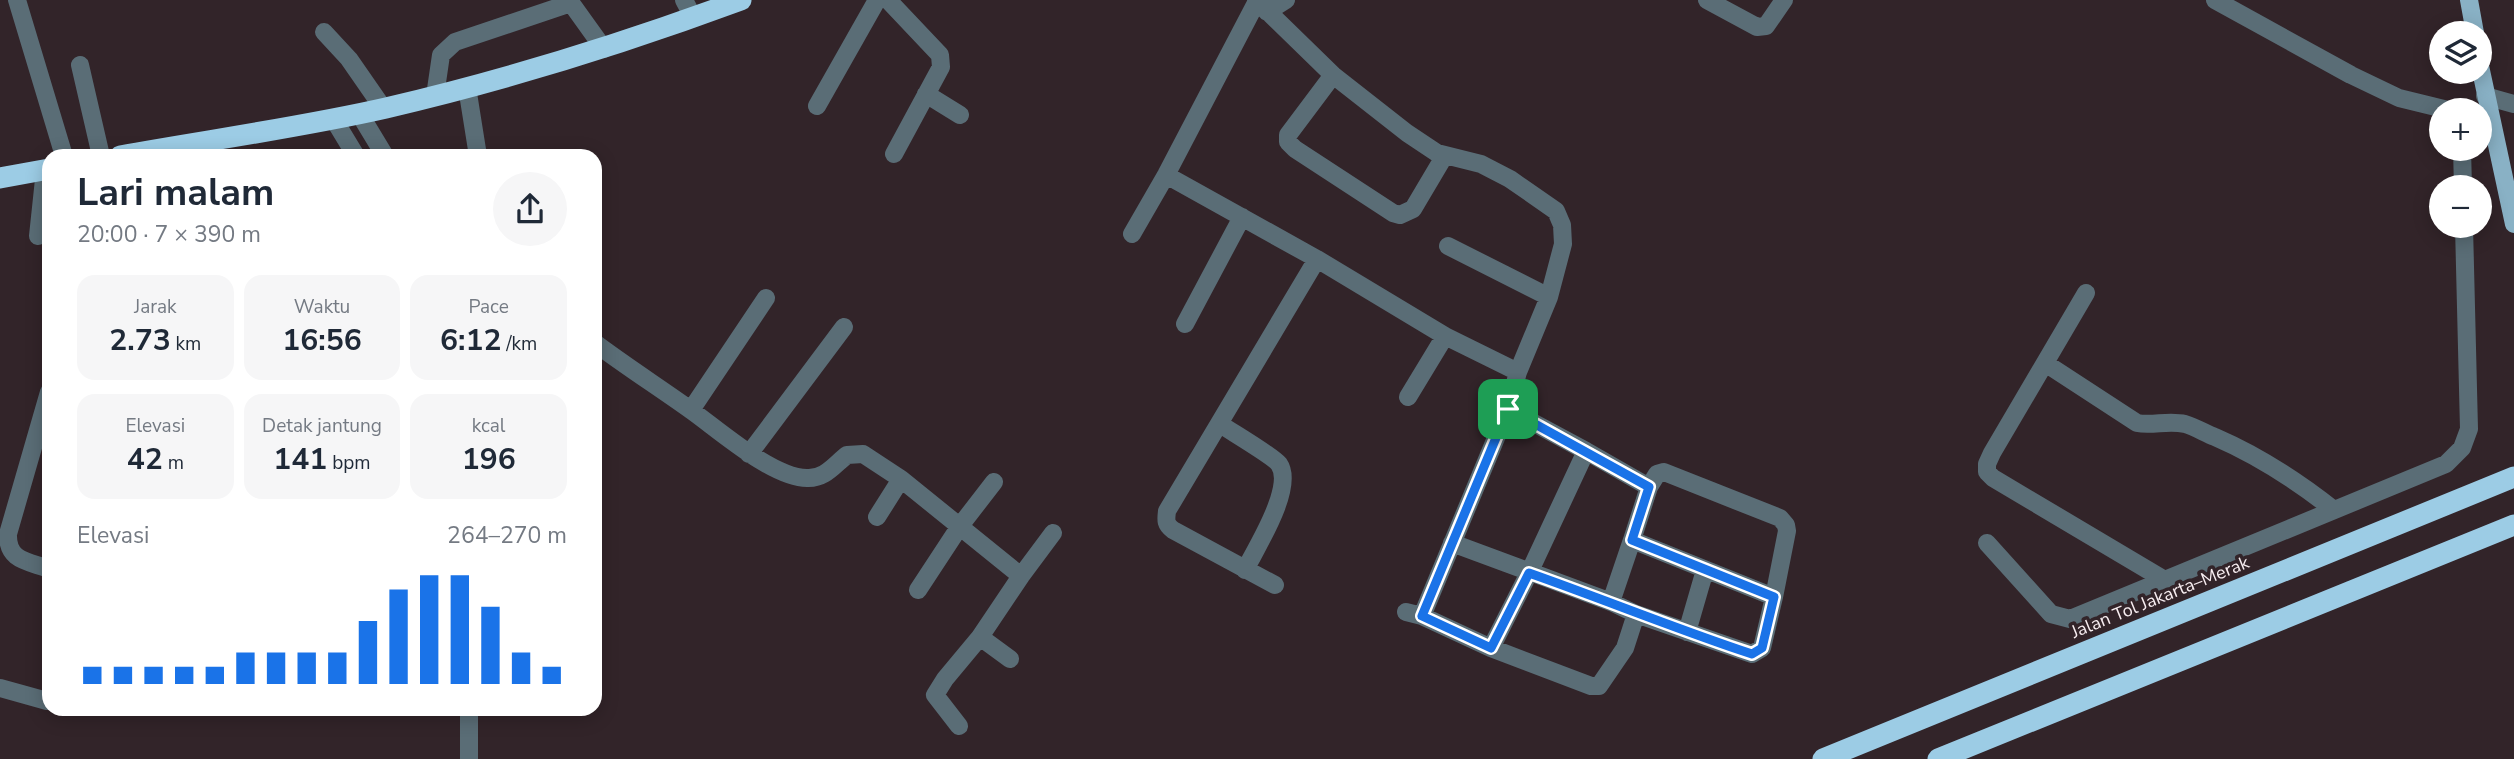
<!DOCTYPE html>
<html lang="id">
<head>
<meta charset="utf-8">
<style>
  :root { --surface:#fff; --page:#f6f6f7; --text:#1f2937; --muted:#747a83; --accent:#1a73e8 }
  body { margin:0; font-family:"Nunito Sans",sans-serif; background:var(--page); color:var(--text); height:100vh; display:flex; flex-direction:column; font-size:26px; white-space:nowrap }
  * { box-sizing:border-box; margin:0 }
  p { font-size:23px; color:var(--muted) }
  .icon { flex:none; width:38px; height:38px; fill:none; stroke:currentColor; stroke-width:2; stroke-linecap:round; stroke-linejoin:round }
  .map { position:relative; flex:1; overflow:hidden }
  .panel { position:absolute; left:42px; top:149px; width:560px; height:567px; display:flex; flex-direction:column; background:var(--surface); border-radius:21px; box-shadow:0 4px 18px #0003 }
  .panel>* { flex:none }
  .controls { position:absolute; left:2429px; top:21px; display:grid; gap:14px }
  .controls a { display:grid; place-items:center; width:63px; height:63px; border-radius:50%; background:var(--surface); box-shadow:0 4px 18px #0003; font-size:35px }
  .pin { position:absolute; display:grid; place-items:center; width:60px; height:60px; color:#fff; margin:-30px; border-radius:14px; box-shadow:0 4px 10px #0006 }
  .round { display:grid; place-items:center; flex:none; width:74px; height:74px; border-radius:37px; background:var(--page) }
  .summary { display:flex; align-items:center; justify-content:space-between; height:119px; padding:0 35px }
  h1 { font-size:38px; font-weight:700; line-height:52px }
  .stats { display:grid; grid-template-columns:repeat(3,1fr); gap:10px; height:119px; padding:7px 35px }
  .stats div { display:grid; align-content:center; border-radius:18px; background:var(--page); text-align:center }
  .stats b { font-size:30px; font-weight:700 }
  .stats small { font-size:19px; font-weight:400 }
  .stats p { font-size:19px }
  .chart { height:196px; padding:14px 35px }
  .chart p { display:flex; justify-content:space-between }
  .chart svg { width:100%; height:126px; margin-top:7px; stroke:var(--accent); stroke-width:6 }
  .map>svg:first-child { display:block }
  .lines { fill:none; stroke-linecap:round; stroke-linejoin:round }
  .minor { stroke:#5a6d76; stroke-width:18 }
  .major { stroke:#89b1c5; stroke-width:18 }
  .highway { stroke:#9ccce5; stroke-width:21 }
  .route-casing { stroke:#fff; stroke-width:14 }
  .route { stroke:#1a73e8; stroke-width:9 }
  .labels { text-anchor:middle; stroke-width:7; stroke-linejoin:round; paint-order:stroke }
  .street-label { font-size:18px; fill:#f8eef1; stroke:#322429 }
</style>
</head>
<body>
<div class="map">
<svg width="2514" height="759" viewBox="0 0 2514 759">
  <rect width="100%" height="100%" fill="#322429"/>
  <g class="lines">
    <path class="minor" d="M17,0L64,156
      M684,0L693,17
      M888,0L940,55L941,67L894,154
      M1256,0L1333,75L1407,133L1437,153L1481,164L1510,179L1556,211L1562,225L1563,244L1549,297L1518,372L1508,409L1422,616
      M1707,0L1757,27L1766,26L1784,0
      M2215,0L2351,75L2399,98L2448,110
      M1267,12L1286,0
      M324,32L349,59L383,108
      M80,65L101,156
      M1333,75L1288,135V142L1295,149L1393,213L1400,215L1413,209L1445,155
      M467,87L478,156
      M926,94L960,115
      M435,96L441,55L455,42L571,3L604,49
      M2485,96L2514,104
      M817,106L877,0
      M359,113L385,156
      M333,118L356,156
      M2462,149L2463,187
      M1166,175L1317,259L1445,336L1518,372
      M1132,234L1166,175L1257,1
      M38,236L45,170
      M1448,246L1549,297
      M2086,293L1992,453L1987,464V472L1993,478L2163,579
      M1185,324L1242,217
      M595,343C627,367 660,388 692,411C720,431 773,478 807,478C825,479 834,465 847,455L863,454L901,479L1021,576L980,637L945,679L935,695L959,726
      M2045,363L2137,423C2153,426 2168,420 2185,424C2195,427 2205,433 2215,437C2259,456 2296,480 2334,510
      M49,392L8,534C7,561 28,561 49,569
      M1408,397L1445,336
      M691,410L766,298
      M1220,424C1230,431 1273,456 1279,464C1295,487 1256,548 1245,570
      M1586,451L1649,487L1632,540
      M749,454L844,327
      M1649,487L1657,474L1664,472L1780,518L1786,525L1787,531L1774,597
      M877,517L901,479
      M1452,543L1611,602L1636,614L1752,654L1762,648L1774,597L1632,540L1611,602
      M1987,543L2051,614L2070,619L2446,464L2462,448L2469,429L2464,226
      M1021,576L1053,533
      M1275,585L1173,530C1165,524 1166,520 1167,511L1317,259
      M918,590L960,526L994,482
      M1406,612L1422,616L1491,648L1591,686H1599L1625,648L1636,614
      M1687,632L1705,570
      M980,637L1010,659
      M1491,648L1529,573L1586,451L1508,409
      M0,688L47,701
      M469,759V709"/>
    <path class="major" d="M2469,0L2475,33
      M2480,66L2514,224"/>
    <path class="highway" d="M120,156C208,140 298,128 386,108C506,80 625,43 741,0
      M0,178L49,169
      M1823,759L2514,477
      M1938,759L2514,525"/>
  </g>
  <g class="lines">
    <defs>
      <path id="route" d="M1508,409L1649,487L1632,540L1774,597L1762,648L1752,654L1740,650C1669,626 1600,598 1529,573L1491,648L1422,616Z"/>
    </defs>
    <use href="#route" class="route-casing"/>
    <use href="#route" class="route"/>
  </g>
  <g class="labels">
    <g class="street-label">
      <text transform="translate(2160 597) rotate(-22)" y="6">Jalan Tol Jakarta–Merak</text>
    </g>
  </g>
</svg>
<div class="controls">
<a><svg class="icon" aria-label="layers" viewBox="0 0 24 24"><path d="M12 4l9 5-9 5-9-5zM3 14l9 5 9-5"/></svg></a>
<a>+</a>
<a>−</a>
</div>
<div class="pin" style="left:1508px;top:409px;background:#1e9e55"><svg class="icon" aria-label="arrive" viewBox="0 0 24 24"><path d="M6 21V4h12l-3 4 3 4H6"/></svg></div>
<section class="panel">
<div class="summary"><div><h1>Lari malam</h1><p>20:00 · 7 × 390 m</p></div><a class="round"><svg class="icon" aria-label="share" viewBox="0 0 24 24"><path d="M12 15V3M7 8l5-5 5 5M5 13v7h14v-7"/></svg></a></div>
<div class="stats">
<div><p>Jarak</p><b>2.73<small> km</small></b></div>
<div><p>Waktu</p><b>16:56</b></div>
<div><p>Pace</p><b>6:12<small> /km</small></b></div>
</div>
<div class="stats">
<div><p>Elevasi</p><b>42<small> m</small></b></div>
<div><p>Detak jantung</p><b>141<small> bpm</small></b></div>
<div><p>kcal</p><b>196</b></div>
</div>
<div class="chart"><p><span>Elevasi</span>264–270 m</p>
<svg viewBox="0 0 160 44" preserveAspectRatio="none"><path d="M5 44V38M15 44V38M25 44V38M35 44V38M45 44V38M55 44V33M65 44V33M75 44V33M85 44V33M95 44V22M105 44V11M115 44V6M125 44V6M135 44V17M145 44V33M155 44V38"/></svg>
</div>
</section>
</div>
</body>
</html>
